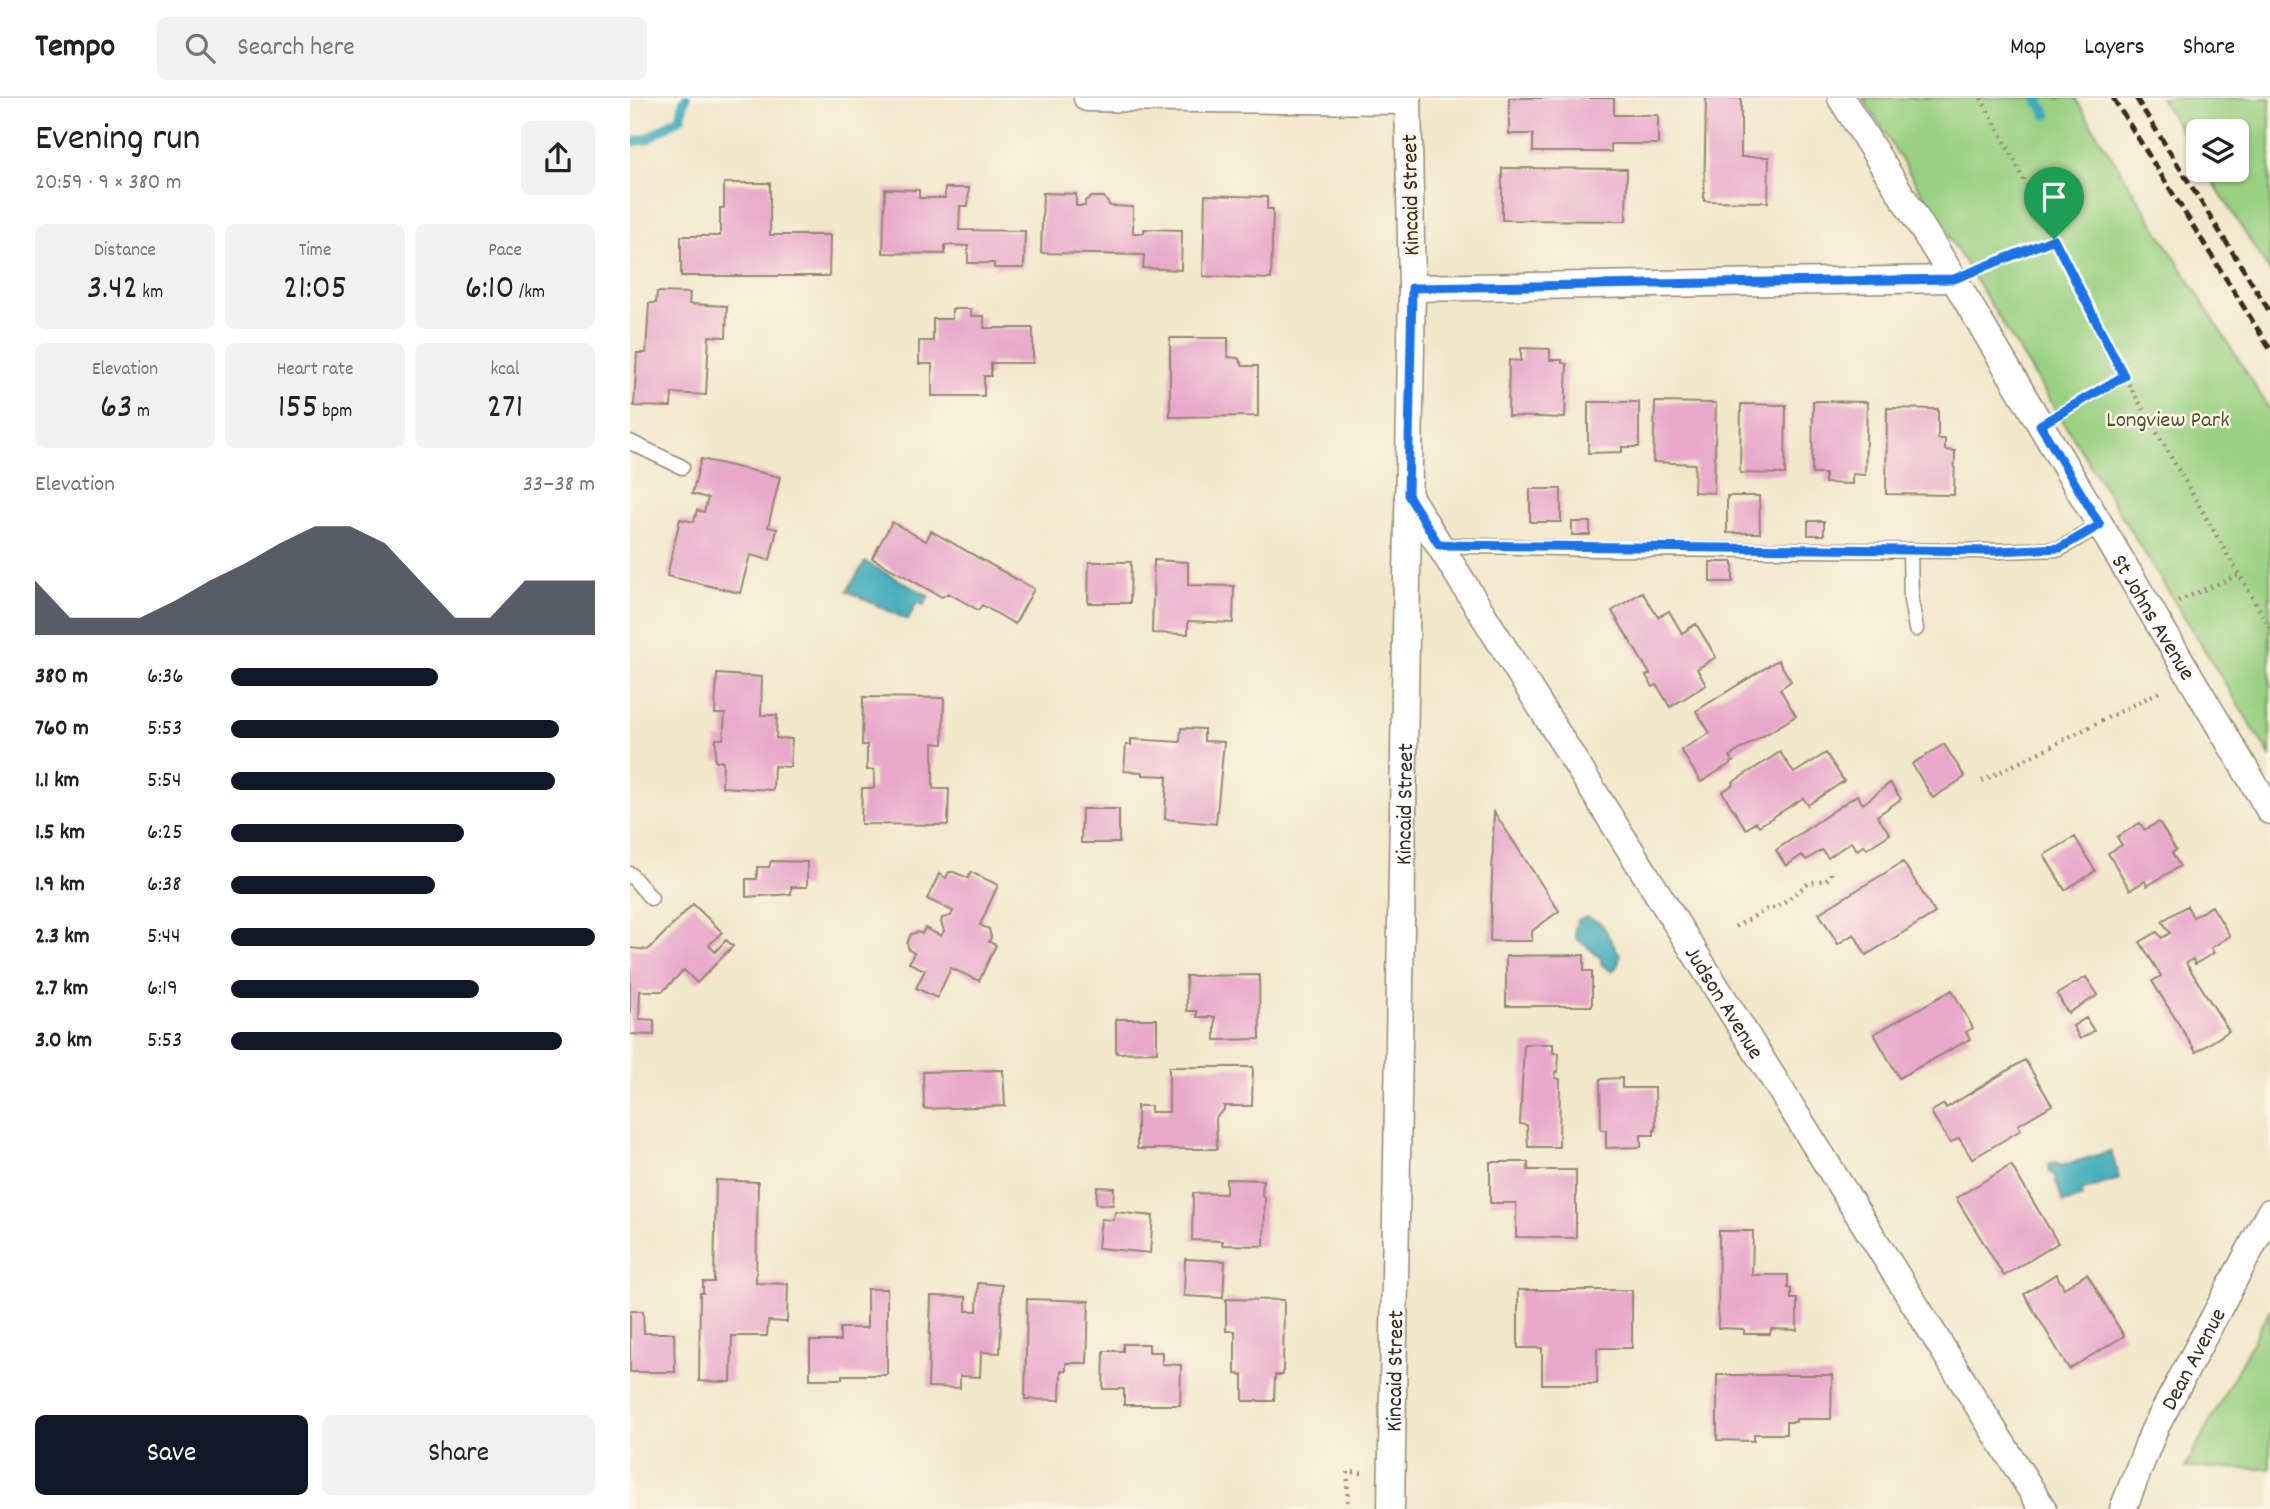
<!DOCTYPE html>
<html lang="en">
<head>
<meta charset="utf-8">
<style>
  :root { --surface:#fff; --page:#f2f2f2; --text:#222; --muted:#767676; --line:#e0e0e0; --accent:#111827 }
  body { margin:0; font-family:Dekko,sans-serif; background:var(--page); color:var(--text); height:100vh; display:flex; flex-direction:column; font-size:26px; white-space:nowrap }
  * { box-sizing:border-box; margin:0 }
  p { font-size:23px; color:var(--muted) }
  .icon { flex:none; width:38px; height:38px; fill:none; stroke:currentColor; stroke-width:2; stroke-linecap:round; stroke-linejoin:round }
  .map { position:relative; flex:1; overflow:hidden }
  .panel { display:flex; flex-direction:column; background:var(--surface); width:630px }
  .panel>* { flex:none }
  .buttons { position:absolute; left:1556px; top:21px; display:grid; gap:14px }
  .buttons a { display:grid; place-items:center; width:63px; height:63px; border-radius:10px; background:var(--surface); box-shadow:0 2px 5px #0004; font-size:35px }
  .pin { position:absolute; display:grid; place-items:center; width:60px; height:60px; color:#fff; margin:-72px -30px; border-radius:50% 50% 50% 0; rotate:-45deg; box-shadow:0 0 7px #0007 }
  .pin .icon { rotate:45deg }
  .round { display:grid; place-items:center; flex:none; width:74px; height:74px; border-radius:10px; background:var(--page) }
  .summary { display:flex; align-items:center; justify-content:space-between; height:119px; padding:0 35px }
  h1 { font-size:38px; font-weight:600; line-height:52px }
  .metrics { display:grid; grid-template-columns:repeat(3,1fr); gap:10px; height:119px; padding:7px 35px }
  .metrics div { display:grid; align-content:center; border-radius:10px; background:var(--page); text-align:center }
  .metrics b { font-size:35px; font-weight:600 }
  .metrics small { font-size:19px; font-weight:400 }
  .metrics p { font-size:19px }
  .chart { height:196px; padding:14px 35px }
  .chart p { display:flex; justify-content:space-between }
  .chart svg { width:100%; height:126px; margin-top:7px; fill:var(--accent); opacity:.7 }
  .action { display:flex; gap:14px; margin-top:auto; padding:14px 35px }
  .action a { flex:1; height:80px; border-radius:10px; background:var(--accent); color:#fff; font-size:28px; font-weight:600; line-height:80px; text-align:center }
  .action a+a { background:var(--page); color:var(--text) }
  ul { padding:0 35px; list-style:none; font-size:23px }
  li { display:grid; grid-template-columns:112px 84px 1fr; align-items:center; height:52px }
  li i { height:18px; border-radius:9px; background:var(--accent) }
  header { display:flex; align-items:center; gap:42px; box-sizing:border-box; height:98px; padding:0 35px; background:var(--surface); border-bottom:2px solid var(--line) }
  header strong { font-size:33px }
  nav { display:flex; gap:38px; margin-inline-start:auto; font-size:24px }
  .search { width:490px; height:63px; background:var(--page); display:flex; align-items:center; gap:18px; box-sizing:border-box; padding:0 24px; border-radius:10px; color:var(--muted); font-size:26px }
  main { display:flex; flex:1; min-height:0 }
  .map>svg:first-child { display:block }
  .green { fill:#9ad082; stroke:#6a7d50; stroke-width:2 }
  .water { fill:#3caaba; stroke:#3c6a6c; stroke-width:2 }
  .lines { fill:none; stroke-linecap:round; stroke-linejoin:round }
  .stream { stroke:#3caaba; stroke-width:10 }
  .building { fill:#e8a8ca }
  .service-casing { stroke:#968874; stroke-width:17 }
  .minor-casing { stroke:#968874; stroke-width:29 }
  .path { stroke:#968874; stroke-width:4.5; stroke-dasharray:2 5; stroke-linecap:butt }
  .service { stroke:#fff; stroke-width:14 }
  .minor { stroke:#fff; stroke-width:26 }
  .rail { stroke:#3b2a1e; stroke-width:5; stroke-dasharray:10 5; stroke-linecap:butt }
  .route-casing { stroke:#fff; stroke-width:14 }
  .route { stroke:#1a73e8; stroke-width:9 }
  .labels { text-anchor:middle; stroke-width:5; stroke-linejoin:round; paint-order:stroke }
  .street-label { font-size:23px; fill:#3b2a1e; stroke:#fcf5e5 }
  .park-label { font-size:23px; fill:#535437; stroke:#fcf5e5 }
</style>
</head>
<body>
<header>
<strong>Tempo</strong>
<div class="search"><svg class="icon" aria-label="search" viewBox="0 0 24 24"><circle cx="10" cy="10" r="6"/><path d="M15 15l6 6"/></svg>Search here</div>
<nav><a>Map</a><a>Layers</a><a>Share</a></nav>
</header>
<main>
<section class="panel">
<div class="summary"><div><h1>Evening run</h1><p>20:59 · 9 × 380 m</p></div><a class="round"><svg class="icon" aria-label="share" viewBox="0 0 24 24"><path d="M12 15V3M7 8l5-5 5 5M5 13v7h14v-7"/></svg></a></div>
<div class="metrics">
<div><p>Distance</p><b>3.42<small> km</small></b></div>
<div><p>Time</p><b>21:05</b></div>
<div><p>Pace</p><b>6:10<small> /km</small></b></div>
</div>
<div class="metrics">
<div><p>Elevation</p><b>63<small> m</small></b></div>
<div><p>Heart rate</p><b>155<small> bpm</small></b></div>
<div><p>kcal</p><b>271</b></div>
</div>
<div class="chart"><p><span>Elevation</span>33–38 m</p>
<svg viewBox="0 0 160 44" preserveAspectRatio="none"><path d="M0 44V25L10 38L20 38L30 38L40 32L50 25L60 19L70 12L80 6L90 6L100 12L110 25L120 38L130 38L140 25L150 25L160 25V44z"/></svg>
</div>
<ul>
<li><b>380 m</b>6:36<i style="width:57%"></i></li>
<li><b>760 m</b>5:53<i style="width:90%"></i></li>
<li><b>1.1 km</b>5:54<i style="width:89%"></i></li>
<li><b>1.5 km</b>6:25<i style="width:64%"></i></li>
<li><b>1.9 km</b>6:38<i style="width:56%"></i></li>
<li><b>2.3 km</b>5:44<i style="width:100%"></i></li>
<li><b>2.7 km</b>6:19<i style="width:68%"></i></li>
<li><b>3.0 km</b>5:53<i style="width:91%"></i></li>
</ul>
<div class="action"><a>Save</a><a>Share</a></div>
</section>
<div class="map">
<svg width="1640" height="1411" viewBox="0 0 1640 1411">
  <rect width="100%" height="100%" fill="#fcf5e5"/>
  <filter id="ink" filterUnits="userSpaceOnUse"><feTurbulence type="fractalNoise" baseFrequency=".0143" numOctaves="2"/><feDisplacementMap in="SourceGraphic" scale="14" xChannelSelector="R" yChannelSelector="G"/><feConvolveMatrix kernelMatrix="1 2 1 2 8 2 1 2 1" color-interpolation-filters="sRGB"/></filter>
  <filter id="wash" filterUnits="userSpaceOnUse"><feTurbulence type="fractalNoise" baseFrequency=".00686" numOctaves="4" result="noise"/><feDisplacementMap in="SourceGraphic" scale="28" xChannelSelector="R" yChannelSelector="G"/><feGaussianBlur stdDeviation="1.57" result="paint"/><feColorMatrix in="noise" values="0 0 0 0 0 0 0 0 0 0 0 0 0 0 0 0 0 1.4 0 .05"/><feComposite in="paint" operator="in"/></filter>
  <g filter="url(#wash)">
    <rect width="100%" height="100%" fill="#f1e7cb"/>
    <path class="green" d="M1233,0H1445L1640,312V658Z
      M1530,0H1640V174L1575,72H1606V33H1568V60Z
      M1640,1211V1371L1555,1370Z"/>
    <path class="water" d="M235,464L299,498L294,507L287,504L278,522L217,493Z
      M957,819L971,825L990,858L988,867L982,874L971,866V860L945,839V830L948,822Z
      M1481,1053L1489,1081L1451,1093L1453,1099L1433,1105L1424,1077L1419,1074V1067L1426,1064L1431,1068Z"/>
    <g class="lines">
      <path class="stream" d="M1407,0L1417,17
        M0,44L17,41L51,19L54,3L56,0"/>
    </g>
    <g id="blocks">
      <path class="building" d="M879,0H984V17H1028V46H981V54H903V36H879Z
        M1076,0H1111V59H1139L1138,104L1074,103Z
        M872,70L997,71L996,123L872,122Z
        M94,85H140V137H200L199,178H51V138H90V110H94Z
        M315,90H339L338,108H330L329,132L395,133L394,170H364V165H338V148L315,147V156L253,155L255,91L289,92V100H315Z
        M413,95L446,96V108H455V103L462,99H474L480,108L503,109V135H514V131L552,132L551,172L513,170L514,157L411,155Z
        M575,97L637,99V111H643L641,181L573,178Z
        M27,194L60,195L59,206L97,208L96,239L79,238L76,297L42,295L41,309L4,308L7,255H16L19,205H26Z
        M322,211H341V218H354V230H403V265H361V278H354V298H302V266H289V243H303V221H322Z
        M540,240H598V259L608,260L613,268H628V318L540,319Z
        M891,250L920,251V262H932V265L937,266L935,320L878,318L879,262L891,263Z
        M1183,303L1237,304L1235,377L1222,376V386L1195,385V376H1182Z
        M958,304H1009V349H992V354L958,355Z
        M1025,304L1086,305L1084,395L1064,394L1065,366L1023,364Z
        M1111,306L1156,307L1155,376L1110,375Z
        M1257,310L1308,311V341H1315V352L1325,353L1324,397L1256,396Z
        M71,361L150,379L138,429L147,431L140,462L120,457L110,495L37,478L50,421L64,424L67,412L74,414L78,400L62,396Z
        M900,391H931V424H900Z
        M1097,398H1129L1130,435H1097Z
        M1178,423H1194V437H1178Z
        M262,424L296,443L301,433L404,491L385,526L352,507L348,512L318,495L312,499L242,460Z
        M942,424H960V437H942Z
        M524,462L558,464V487L604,488L603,525L558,523V536L522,535Z
        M459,464H501L500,505H458Z
        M1080,464H1103V484H1080Z
        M1012,494L1028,519L1039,513L1052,535L1066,526L1086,559L1067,571L1076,587L1040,609L1027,587L1023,589L1016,578L1020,576L982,513Z
        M1148,562L1161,583L1150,591L1166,618L1100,658L1103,664L1071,684L1051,652L1080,635L1066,613Z
        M87,576L132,579L131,617H147L146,640L162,641L160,669L144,668L143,692L92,689L93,663H85L86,641H93L95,616H85Z
        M233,599L314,600L313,646L303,645V691H319L318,727L231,726L232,690H244V672H237V647H232Z
        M551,630L574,631V643L594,644L586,726L535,721L537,678L513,677V674L494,673L496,647H501V641L550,644Z
        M1314,646L1335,679L1303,700L1282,666Z
        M1150,654L1164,675L1196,655L1214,683L1178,707L1173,700L1129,728L1126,724L1116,731L1092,694L1104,686L1103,684Z
        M1260,685L1271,701L1247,718L1260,736L1237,751L1234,747L1227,752L1221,744L1198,760L1192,752L1176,762L1172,757L1156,768L1146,752L1227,697L1233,706Z
        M452,711H489V745H451Z
        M864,714L929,813L902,833V843H860Z
        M1529,724L1546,752L1542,755L1550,768L1517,788L1515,783L1500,792L1478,755L1492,747L1487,739L1510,725L1514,732Z
        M1445,739L1465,773L1435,792L1414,757Z
        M141,763L177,764V789H161V796L116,799V781H127V769H139Z
        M1273,764L1305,815L1236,857L1224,836L1208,846L1189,815Z
        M319,774H324L338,780L341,774L368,787L350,827L359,831L361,839L359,844L366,847L349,883L321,870L307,900L286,890L295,872L279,865L284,855L279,852L277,845L281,836L288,834L292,836L295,830L311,838L314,833L311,824L312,820L321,818L323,813L297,801L309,776L316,780Z
        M63,806L92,834L79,847L85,854L96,842L103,848L67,885L54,872L33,893H10L9,921L24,922V937L0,936V850L18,852Z
        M1557,808L1563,819L1582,808L1600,838L1581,850L1584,855L1565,866L1563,861L1556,865L1599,933L1566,954L1522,883L1531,878L1510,844L1527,834L1532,840L1540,835L1532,823Z
        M954,857V873H962V908H876V858Z
        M629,877L630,941L585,942V919H567V913H557L556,878Z
        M1456,879L1468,897L1438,915L1427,896Z
        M1322,892L1343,930L1336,934L1340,941L1269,980L1244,936Z
        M1456,920L1464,933L1450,941L1443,928Z
        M486,921H527V954L486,955Z
        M894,946H923V955H929L928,974H925V980L930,981L929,1049H898L897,1027L890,1026Z
        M1395,962L1422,1007L1388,1027L1391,1032L1342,1061L1329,1040L1320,1045L1301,1014L1314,1006L1316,1010Z
        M539,969H623L622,1008H594V1012L586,1019L587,1051H507V1008H521V1014H539Z
        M373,972L375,1008L294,1011L293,974Z
        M992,980V990H1025L1026,1032H1024V1037H1011V1049L976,1050V1032H971L970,981Z
        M860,1064H898V1072H946V1140L886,1139V1105H860Z
        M1381,1067L1428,1145L1374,1178L1326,1100Z
        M596,1081L633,1082L632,1098L635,1099L634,1148L592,1147L593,1143L562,1142L563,1095L596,1096Z
        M86,1082L128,1084L126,1185L158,1186L157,1224L138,1223L137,1238H102L101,1284L69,1283L70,1195H73V1184H84Z
        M467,1089L484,1090L483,1107L466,1106Z
        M485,1114L523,1118L520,1155L468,1150L471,1121L484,1122Z
        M1089,1133H1123L1122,1177H1158V1190L1161,1191V1201H1167V1232L1141,1231L1140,1236H1114V1231L1088,1230Z
        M555,1161L595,1163L593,1200L554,1198Z
        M1426,1176L1434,1190L1457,1176L1494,1238L1439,1271L1394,1196Z
        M348,1185L372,1187L370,1255L351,1254L350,1279L330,1278V1290L298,1289L301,1198L336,1199V1213H347Z
        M237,1191H257V1277H212V1281H180V1243H210V1230H237Z
        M888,1192H1002V1250H967V1286H912V1250H888Z
        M397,1201L459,1203L457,1265H436V1273H431L430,1302L395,1301Z
        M596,1201L654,1202L653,1277H645L644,1303H613V1277L605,1276V1233H596Z
        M0,1213H13L14,1235H44L45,1274H0Z
        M493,1246H519V1254H532V1266L551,1267L550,1307H494V1291H473L474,1253H493Z
        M1087,1277H1202L1201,1321H1166V1324H1156V1336H1124V1343L1087,1342Z"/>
    </g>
  </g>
  <g filter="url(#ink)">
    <use href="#blocks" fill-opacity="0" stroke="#968874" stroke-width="2"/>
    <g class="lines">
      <defs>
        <path id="service" d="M0,344L52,369
          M809,447L970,451L1367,453L1430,451L1470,427
          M1280,452L1281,502L1286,531
          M0,776L21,800"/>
        <g id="minor">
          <path d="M457,0L777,3"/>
          <path id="s1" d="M1211,0L1324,181L1640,713"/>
          <path d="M782,190L1324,181"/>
          <path id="s2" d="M778,397L1413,1411"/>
          <path id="s3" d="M761,1411L782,190L778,0"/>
          <path id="s4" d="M1493,1411L1524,1332L1640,1114"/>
        </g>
      </defs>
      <use href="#service" class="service-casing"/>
      <use href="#minor" class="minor-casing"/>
      <path class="path" d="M1351,0L1373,40L1479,252L1640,530
        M1353,169L1424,141
        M1437,311L1494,278
        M1548,503L1608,477
        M1352,683L1529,594
        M1105,829L1139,810H1146L1179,785L1196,782L1201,778V772
        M717,1411L718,1374L733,1375"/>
      <use href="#service" class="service"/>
      <use href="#minor" class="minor"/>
      <path class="rail" d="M1483,0L1640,251
        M1506,0L1640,214"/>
    </g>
  </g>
  <g class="lines" filter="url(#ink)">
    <defs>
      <path id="route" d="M1424,141L1494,278L1410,327L1470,427L1430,450L1367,453L809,447L778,397L782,190L1324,181Z"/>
    </defs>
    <use href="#route" class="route-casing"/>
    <use href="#route" class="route"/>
  </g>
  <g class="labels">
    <g class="street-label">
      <text transform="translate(779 97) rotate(-91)" y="8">Kincaid Street</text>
      <text dy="8" stroke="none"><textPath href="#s1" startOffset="606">St Johns Avenue</textPath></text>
      <text dy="8" stroke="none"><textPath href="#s3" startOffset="705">Kincaid Street</textPath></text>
      <text dy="8" stroke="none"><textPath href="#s2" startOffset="598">Judson Avenue</textPath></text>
      <text dy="8" stroke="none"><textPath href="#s4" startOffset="166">Dean Avenue</textPath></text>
      <text dy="8" stroke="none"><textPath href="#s3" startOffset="138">Kincaid Street</textPath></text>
    </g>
    <g class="park-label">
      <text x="1538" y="328">Longview Park</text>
    </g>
  </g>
</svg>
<div class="buttons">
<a><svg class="icon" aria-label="layers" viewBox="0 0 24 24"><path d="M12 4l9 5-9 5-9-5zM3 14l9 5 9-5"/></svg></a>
</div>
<div class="pin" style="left:1424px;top:141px;background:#1e9e55"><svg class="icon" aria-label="arrive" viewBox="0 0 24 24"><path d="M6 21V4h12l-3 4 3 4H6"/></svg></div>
</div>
</main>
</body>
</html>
